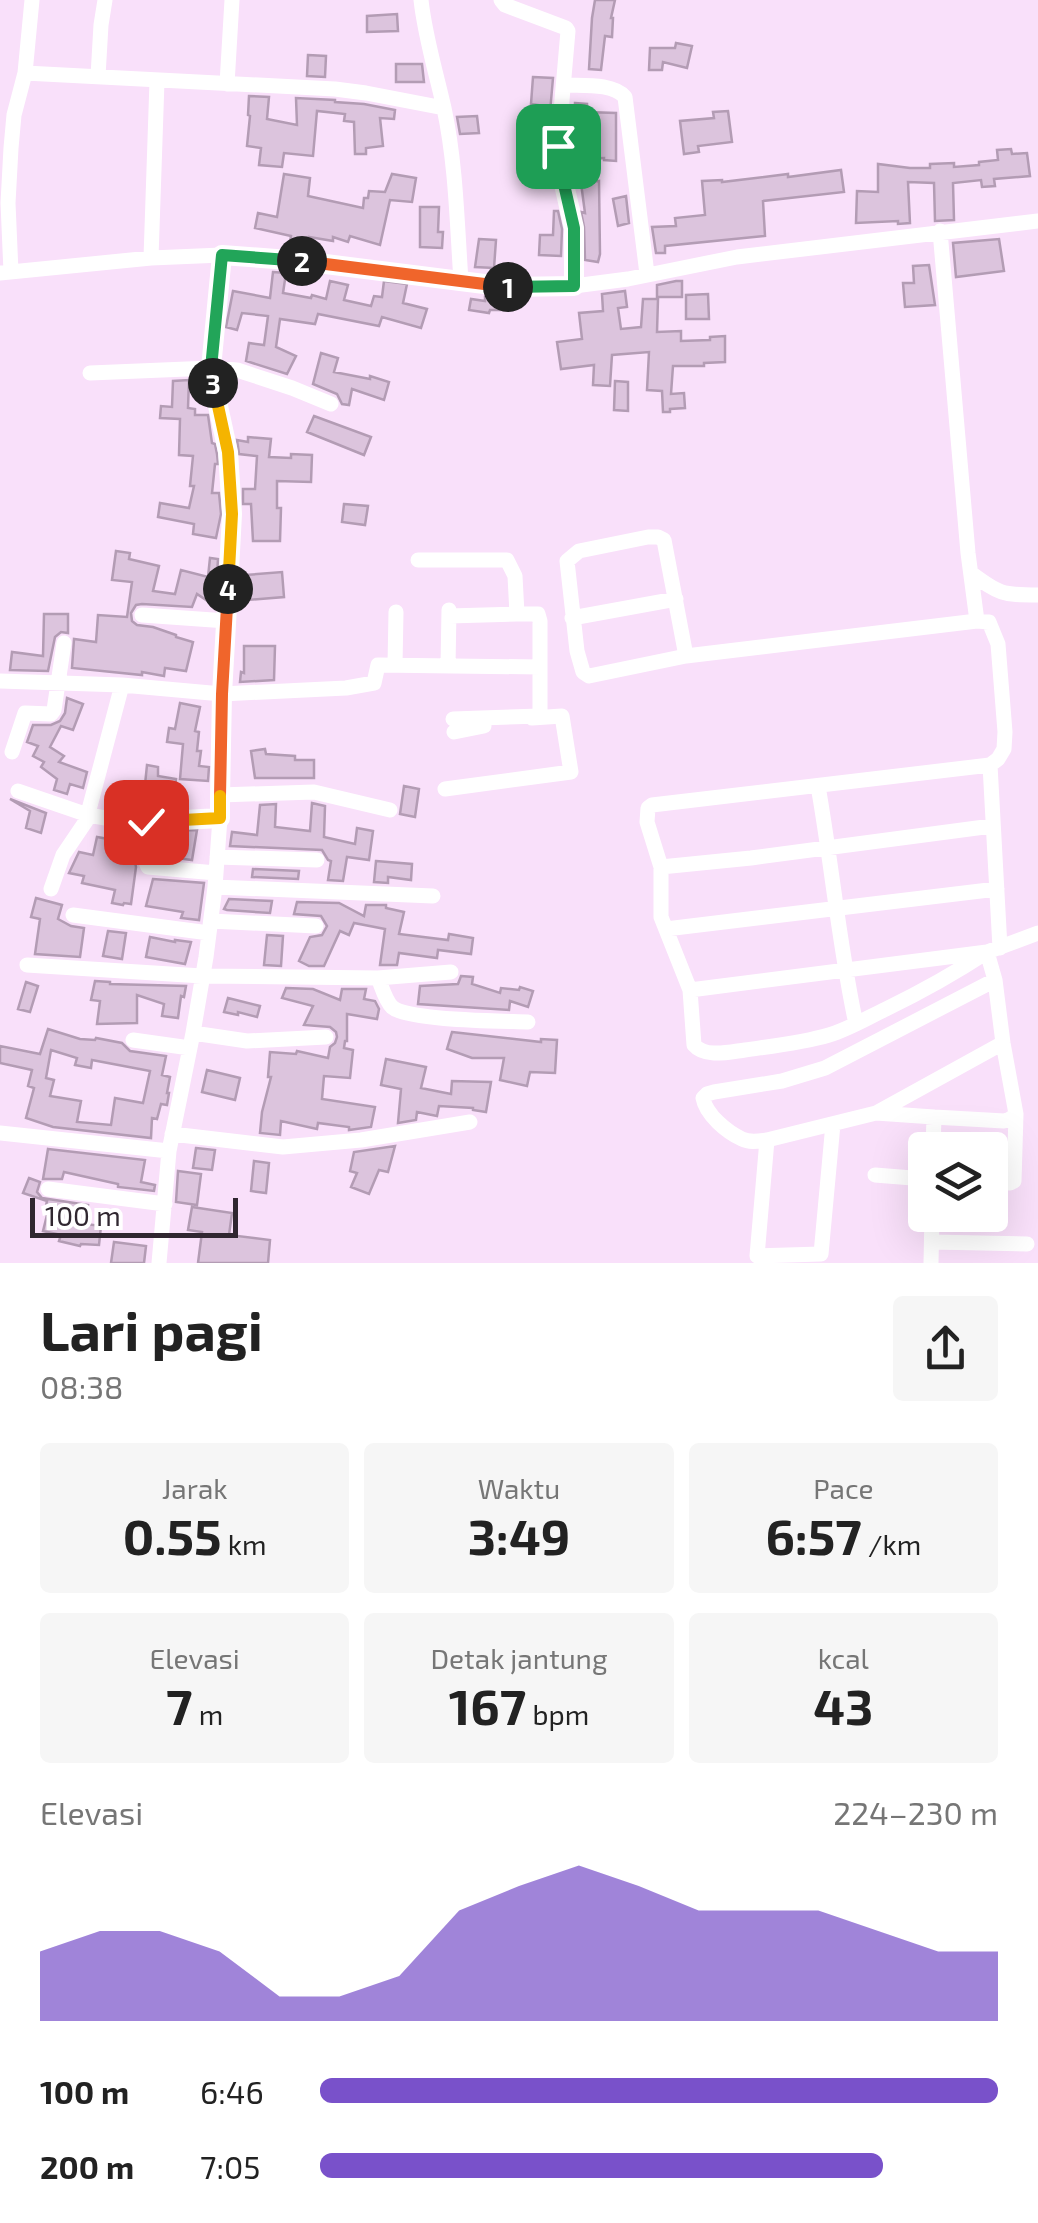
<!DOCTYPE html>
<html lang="id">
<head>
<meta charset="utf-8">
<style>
  :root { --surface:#fff; --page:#f6f6f6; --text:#222; --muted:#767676; --accent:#7951ca }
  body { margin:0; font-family:"Exo 2",sans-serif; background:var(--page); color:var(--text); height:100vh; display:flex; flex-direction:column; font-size:38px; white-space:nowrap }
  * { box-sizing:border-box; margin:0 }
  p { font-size:32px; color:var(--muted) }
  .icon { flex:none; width:55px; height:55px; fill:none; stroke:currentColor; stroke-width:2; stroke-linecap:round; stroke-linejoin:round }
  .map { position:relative; height:1263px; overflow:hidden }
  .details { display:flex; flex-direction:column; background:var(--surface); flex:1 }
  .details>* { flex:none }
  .fabs { position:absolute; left:908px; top:1132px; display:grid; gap:20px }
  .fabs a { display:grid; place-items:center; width:100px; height:100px; border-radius:10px; background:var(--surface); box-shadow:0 10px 40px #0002; font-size:50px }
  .scale { position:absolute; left:30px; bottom:25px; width:208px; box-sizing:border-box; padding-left:10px; border:5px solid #302730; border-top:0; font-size:28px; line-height:35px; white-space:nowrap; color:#302730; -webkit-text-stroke:8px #fff; paint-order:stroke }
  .pin { position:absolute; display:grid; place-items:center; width:85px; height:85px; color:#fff; margin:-42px; border-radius:20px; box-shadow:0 5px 15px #0006 }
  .km { position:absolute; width:50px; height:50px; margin:-25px; border-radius:50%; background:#222; color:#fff; font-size:28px; line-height:50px; text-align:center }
  .round { display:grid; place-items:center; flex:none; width:105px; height:105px; border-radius:10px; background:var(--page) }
  .overview { display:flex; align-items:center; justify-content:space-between; height:170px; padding:0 40px }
  h1 { font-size:55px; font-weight:700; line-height:75px }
  .metrics { display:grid; grid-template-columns:repeat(3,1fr); gap:15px; height:170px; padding:10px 40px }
  .metrics div { display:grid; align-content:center; border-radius:10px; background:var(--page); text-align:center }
  .metrics b { font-size:50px; font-weight:700 }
  .metrics small { font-size:28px; font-weight:400 }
  .metrics p { font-size:28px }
  .chart { height:280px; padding:20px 40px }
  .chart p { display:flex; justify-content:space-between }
  .chart svg { width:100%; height:180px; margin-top:10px; fill:var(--accent); opacity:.7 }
  ul { padding:0 40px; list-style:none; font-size:32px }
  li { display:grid; grid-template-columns:160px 120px 1fr; align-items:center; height:75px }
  li i { height:25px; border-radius:12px; background:var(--accent) }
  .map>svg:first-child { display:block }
  .building { fill:#dcc4dd; stroke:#b39cb4; stroke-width:2.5; fill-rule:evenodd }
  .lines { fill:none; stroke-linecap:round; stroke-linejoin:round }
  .street { stroke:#fff; stroke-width:15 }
  .split-1-casing { stroke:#fff; stroke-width:20 }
  .split-2-casing { stroke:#fff; stroke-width:20 }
  .split-3-casing { stroke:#fff; stroke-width:20 }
  .split-4-casing { stroke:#fff; stroke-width:20 }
  .split-5-casing { stroke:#fff; stroke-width:20 }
  .split-6-casing { stroke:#fff; stroke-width:20 }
  .split-1 { stroke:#22a559; stroke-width:12 }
  .split-2 { stroke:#f0652b; stroke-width:12 }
  .split-3 { stroke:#22a559; stroke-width:12 }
  .split-4 { stroke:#f5b400; stroke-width:12 }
  .split-5 { stroke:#f0652b; stroke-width:12 }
  .split-6 { stroke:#f5b400; stroke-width:12 }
</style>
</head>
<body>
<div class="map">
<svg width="1038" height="1263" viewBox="0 0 1038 1263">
  <rect width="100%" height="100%" fill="#f9e0fa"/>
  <path class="building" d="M595,0H615L611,18H613L612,37L605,36L601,70L589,69L592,18Z
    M397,14L398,31L367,32V16Z
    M676,43L692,46L687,68L663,62L662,70H649L650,48H675Z
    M308,55L326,56L325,77L307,76Z
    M396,64H422L424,82H396Z
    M533,77L553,78L548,135L537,134L538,105L531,104Z
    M249,96L269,97L267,119L297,125L296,98L335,100V102L364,104L395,110L394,119L380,118L383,146L366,148V154H355L354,122L344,121L345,114L317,111L313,156L284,153L282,167L259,165L261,148L247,146L250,116L248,115Z
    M575,103L587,104V112L616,113V161L604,160V158L570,159V138H574Z
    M728,111L732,142L698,146L699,152L684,154L680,121L714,118L713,112Z
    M477,116L479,133L460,134L457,117Z
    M1011,149L1012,154L1027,153L1030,176L994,179L995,186L982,187L981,180L953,183L954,220L935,221L934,183L908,182L910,223L898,224V221L856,223L857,191L878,192V164L910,168H930V164L954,163V167L979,165V162L998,160L997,150Z
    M841,170L844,192L763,201L765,236L665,246V253H656L652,227L676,226L675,218L705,215L702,181L722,180V182L788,174V177Z
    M284,174L310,178L308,196L363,208L364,198H368L369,191L385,192L392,174L416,178L412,202L390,200L380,245L350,236L348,242L333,237V241L309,237L308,244L290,242L291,236L255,228L258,213L277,217Z
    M599,181L600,254L598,262L585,260L584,227L581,212L585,213L581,183Z
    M626,196L629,223L618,226L613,199Z
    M420,207H439L438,232H443L442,248L420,247Z
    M554,211H558L562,229L561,256L539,255L540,235H553Z
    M479,239L496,240L494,268L475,267Z
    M999,239L1004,271L956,277L953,243Z
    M929,265L935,305L905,307L903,283H914L913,266Z
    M273,272L286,273L283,293L311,298L312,295L326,299L330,281L348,285L344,300L371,306L374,296L382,297L384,281L407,284L403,303L427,309L421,328L382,317L379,326L318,314L315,324L280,319L276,347L296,356L287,374L246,361L249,343L264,345L268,316L242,313L237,330L226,327L233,291L270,298Z
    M676,281H682V297H657V285Z
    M625,291L627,307L618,308L621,329L641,327L643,299H658L657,332L681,331V341L710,340V337L725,336V362L704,363V366H673L671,394L684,393L685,408L670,409V412H663L662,391L647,390L649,352L612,355L610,386L593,385L594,365L561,369L557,342L582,339L579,313L603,311L602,294Z
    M708,294L709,319H686V295Z
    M485,297L510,298V310H490L489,313L469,310L471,299L485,301Z
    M321,353L338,358L334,372L370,379V376L389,382L384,400L352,389L349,405L342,404L337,394L313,384Z
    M189,380L188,408L195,409V415H208L212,443L215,444L217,454L218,464H215L212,493H219L221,514L216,538L193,534L194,524L158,517L160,503L189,508L194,486H190L193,456L179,455L180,419L160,418L161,406L172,407L173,381Z
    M615,381L628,382V411L614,410Z
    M314,416L371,437L364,455L307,432Z
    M248,437L271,439L269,457L291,458V454L312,455L311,482L277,481V508H281L280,541H253L251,504H243V489H255L257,456L239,454L237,440L248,442Z
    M344,504L368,506L365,525L342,522Z
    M116,551L130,553L129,559L159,566L153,591L175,594L181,570L208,577L210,558L218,559L215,606L197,594L192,607L142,604L136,605L131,613L132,621L137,625L153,627L176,635V637L193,642L186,671L165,668L164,676L142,672V675L72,668L74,639L96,642L98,615L127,617L132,582L112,580Z
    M282,572L284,597L248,600L246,575Z
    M44,614H68V633L61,632L55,637L48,671L10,670L12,652L43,656Z
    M244,646H275L274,680L240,682L241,672L244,673Z
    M67,698L83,704L73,730L61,726L50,747L64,756L59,762L87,772L83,788L70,784L67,794L54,790L57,779L41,767L44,762L33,756L38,746L27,742L33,725H51L60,721L65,713Z
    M180,703L200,707L195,731L199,732L197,751H201L199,766L209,767L208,781L180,779L183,744L167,742L169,728L175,729Z
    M265,749L266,754L295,756V760H314V778H255L251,751Z
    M147,765L158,767V776L176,779L172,808L155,809V805L143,804Z
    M404,786L419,789L415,817L400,814Z
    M10,799L46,813L41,833L26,828L30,811Z
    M312,803L325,806L324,837L355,844L357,828L373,831L369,860L347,857L343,881L328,880L331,861L328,860L322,850L230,846L232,832L257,835L260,805L276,804L275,827L310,831Z
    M197,830L192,860L176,858L177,854L158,848L162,831Z
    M127,832L134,833L133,852L136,867L131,904L124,903L123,905L112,903L115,890L82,883L84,876L69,873L79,852L93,855L97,837L125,842Z
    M376,861L412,864L411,880L388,877V883L374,882Z
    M253,869L299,871L298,879L252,877Z
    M153,879L204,883L199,920L181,918L183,912L146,906Z
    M36,898L62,905L58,919L71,926L84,928L80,957L35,954L40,919L31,917Z
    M229,899L272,901L270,913L227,910L224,909Z
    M297,902L339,903L364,916L366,905H386V908L404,912L399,934L448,940L449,934L473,938L471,954L438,950L437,958L399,953L397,965H380L385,929L354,923L349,935L340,931L324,966H309L299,961L310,937L322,935L327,926L321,916L294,914Z
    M108,931L126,933L122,959L103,956Z
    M267,935L283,936L281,966L264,965Z
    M150,937L175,942V940L191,942L185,964L146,957Z
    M461,976L473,977L472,984L500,993L501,988L519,990L520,987L533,991L528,1007L510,1001L509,1010L418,1004L420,986L458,984Z
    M95,981L110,982V984L186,986L184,997L181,996L178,1018L162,1016L164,1004L137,995V1023L97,1024L100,1001L91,1000Z
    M26,982L38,986L30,1012L18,1009Z
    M286,988L313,989L340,1000L342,989H366L364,999L375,1001L379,1009L377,1019L347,1014V1041H345L344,1048L353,1050L350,1078L324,1076L322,1099L375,1107L371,1127L349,1130V1127L318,1123L317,1129L281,1121L280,1135L260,1133L262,1112L271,1077H268L270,1052L296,1054L297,1051L328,1058L330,1047L335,1043L337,1037L336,1032L330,1027L304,1025L313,1006L282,998Z
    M228,998L260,1006L257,1017L238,1012V1015L224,1012Z
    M48,1029L80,1039L95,1040L96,1038L122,1043L130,1051L166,1056L162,1075L170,1077L167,1093H169L167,1105L161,1104L157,1119L152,1118L151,1138L53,1127L26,1118L34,1088L28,1086L32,1070L0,1063V1046L40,1054ZM51,1050L77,1058L75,1065L91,1068L92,1060L150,1071L143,1103L115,1098L111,1125L77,1122L81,1101L50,1096L54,1080L46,1078Z
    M452,1032L541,1042V1039L557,1040L555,1073L530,1072L527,1086L500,1080L504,1058H472L447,1049Z
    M386,1059L426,1067L421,1088L451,1094L452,1081L491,1082L486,1112L473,1110V1108L439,1106L437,1116L417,1112L416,1120L398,1123L401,1089L381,1085Z
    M207,1070L240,1078L235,1100L202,1092Z
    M395,1146L388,1172L379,1170L369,1194L351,1187L357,1173L350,1171L354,1152Z
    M196,1148L215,1150L212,1170L193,1168Z
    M48,1149L145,1160L141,1182L155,1185L154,1191L118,1187V1184L64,1172L62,1179H43Z
    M254,1161L269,1163L266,1193L251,1191Z
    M178,1171L201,1174L197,1205L176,1202Z
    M29,1178L40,1182L37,1192L42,1198L88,1205L86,1224L101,1226L99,1245L81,1244L80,1246L59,1241L61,1235L43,1231L48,1211L45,1210L47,1201L23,1193Z
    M192,1207L232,1213L229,1235L270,1240L268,1263H198L202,1232L188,1230Z
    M114,1242L146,1246L144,1263H111Z"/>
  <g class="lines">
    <path class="street" d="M421,0C425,37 436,72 444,108C456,164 457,223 461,281
      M501,0L505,5L566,28L568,31L558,146L560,167L573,228L574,286
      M25,73L335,89L366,93L444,108
      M98,76L101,25L105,0
      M227,84L232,0
      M564,85C584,86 612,83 625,97L647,274
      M940,231L968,553L977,621L989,622L998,644L1005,732L1004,749L998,759L990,765L1000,948
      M151,258L157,81
      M11,272L8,203L11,148L14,115L25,73L32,0
      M0,273L151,258L222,255L369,268L504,286L531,288L574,286L628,279L737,257L1038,221
      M90,373L211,368L237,370L292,388L331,404
      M418,560H507L515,576L517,614H538L540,621V716L453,719
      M971,573C999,594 1002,595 1038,595
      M142,615L227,621
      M449,616L517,614
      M572,618L676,599
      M686,656L664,540L658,537H648L579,551L567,561L577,651L583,672L589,676L686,656L977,621
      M395,665L396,612
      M448,666L449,610
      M0,681L122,685L222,694L346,688L374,683L378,665L540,667
      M454,732L484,726
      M12,752L25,713L51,714L54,710L64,643
      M990,765L652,805L648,808L647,822L661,867V917L690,990L694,1045C705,1058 729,1052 745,1050C773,1046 802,1043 829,1035C849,1029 867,1018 886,1009C921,992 955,973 987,952L995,980
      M818,786C832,865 839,946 856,1024
      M445,789L571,772L562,716L532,718
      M18,791L88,815L123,821L220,818
      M220,795L314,792L390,810
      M146,822C145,836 141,854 148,867L216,873
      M217,857L317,860
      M661,867L751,858L992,826
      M215,887L433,896
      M51,889L63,855L86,821L122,685
      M73,915L209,933
      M211,921L316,926
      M666,929L997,889
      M27,965L202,976L378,978C382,987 385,1000 392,1007C408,1021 503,1021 528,1022
      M378,978L451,972
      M690,990L987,952L1038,933
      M193,1033L247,1041L326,1037
      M133,1040L190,1048
      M876,1113L934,1117L933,1150
      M934,1117L1004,1121L1010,1119L1016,1114L1003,1043L995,980L825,1068L782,1081L714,1092L707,1094L703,1098C706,1115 727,1132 742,1139C750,1143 759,1141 767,1140L876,1113L1003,1043
      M0,1133L169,1151
      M172,1134L283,1147L361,1140L470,1122
      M767,1140L757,1256L821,1254L833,1124
      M875,1175L925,1179
      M990,1182L1010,1183L1014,1181L1016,1114
      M48,1189L165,1204
      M932,1242L1027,1244
      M159,1263L169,1151L193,1033L206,957L215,887L220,818L222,694L232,514L228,452L214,389L211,368L222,255
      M931,1263L932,1215"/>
  </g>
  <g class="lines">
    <defs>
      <path id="split-1" d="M508,287L574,286V228L560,167L558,146"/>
      <path id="split-2" d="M302,261L508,287"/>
      <path id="split-3" d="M213,383L211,368L222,255L302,261"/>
      <path id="split-4" d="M213,383L228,452L232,514L228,589"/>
      <path id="split-5" d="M220,796L222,694L228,589"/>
      <path id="split-6" d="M146,822L220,818V796"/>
    </defs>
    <use href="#split-1" class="split-1-casing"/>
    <use href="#split-2" class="split-2-casing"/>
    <use href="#split-3" class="split-3-casing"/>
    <use href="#split-4" class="split-4-casing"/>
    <use href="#split-5" class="split-5-casing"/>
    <use href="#split-6" class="split-6-casing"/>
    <use href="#split-1" class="split-1"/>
    <use href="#split-2" class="split-2"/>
    <use href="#split-3" class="split-3"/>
    <use href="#split-4" class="split-4"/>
    <use href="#split-5" class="split-5"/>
    <use href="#split-6" class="split-6"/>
  </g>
</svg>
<div class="fabs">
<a><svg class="icon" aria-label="layers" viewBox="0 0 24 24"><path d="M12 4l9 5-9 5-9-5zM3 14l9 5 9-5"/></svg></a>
</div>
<div class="scale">100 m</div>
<div class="pin" style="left:558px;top:146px;background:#1e9e55"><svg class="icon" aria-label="arrive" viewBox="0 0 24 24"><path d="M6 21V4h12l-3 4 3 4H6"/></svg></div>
<div class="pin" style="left:146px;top:822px;background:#d93025"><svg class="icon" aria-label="check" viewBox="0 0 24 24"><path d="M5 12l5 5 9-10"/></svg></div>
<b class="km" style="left:508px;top:287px">1</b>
<b class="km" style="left:302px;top:261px">2</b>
<b class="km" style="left:213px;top:383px">3</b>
<b class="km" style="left:228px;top:589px">4</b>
</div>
<section class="details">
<div class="overview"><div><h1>Lari pagi</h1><p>08:38</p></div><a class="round"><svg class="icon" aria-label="share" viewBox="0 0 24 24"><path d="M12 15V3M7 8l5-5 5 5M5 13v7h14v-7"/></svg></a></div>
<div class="metrics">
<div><p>Jarak</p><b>0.55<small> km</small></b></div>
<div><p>Waktu</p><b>3:49</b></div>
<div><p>Pace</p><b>6:57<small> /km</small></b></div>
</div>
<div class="metrics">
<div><p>Elevasi</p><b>7<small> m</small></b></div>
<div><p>Detak jantung</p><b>167<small> bpm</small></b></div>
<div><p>kcal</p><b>43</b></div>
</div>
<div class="chart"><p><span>Elevasi</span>224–230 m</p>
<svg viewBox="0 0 160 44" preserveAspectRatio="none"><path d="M0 44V27L10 22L20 22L30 27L40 38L50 38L60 33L70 17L80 11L90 6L100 11L110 17L120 17L130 17L140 22L150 27L160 27V44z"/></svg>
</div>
<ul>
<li><b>100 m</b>6:46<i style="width:100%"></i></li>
<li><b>200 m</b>7:05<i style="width:83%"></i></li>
</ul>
</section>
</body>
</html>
